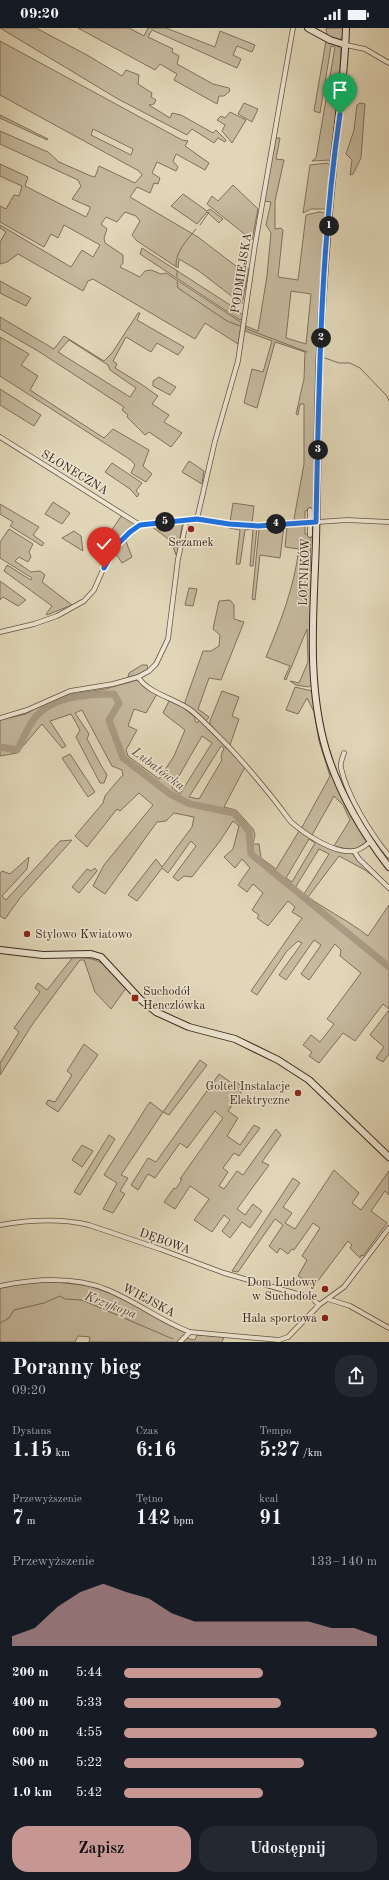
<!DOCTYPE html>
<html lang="pl">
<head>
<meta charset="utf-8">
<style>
  :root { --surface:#171b24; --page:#242831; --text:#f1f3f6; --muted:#9ea1a6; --accent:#c59692 }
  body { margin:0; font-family:"Old Standard TT",serif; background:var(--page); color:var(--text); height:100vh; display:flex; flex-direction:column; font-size:15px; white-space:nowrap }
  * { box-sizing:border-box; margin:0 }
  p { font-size:13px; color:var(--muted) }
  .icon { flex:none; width:22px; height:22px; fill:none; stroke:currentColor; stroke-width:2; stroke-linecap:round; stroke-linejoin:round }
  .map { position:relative; height:1314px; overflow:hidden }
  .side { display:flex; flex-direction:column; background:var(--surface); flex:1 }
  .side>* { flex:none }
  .pin { position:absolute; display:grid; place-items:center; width:34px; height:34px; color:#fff; margin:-41px -17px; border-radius:50% 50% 50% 0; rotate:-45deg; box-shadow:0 0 4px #0007 }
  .pin .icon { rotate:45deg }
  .km { position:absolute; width:20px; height:20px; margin:-10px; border-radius:50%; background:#222; color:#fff; font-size:11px; line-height:20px; text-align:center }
  .round { display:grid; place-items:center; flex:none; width:42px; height:42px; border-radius:16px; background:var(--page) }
  .summary { display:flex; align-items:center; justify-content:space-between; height:68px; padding:0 12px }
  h1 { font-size:22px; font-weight:700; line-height:30px }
  .figures { display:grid; grid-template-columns:repeat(3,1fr); gap:6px; height:68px; padding:4px 12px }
  .figures div { display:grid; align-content:center }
  .figures b { font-size:20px; font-weight:700 }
  .figures small { font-size:11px; font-weight:400 }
  .figures p { font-size:11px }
  .chart { height:112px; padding:8px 12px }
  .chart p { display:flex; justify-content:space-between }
  .chart svg { width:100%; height:72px; margin-top:4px; fill:var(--accent); opacity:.7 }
  .cta { display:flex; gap:8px; margin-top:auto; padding:8px 12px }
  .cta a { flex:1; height:46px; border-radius:16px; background:var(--accent); color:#111; font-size:16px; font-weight:700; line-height:46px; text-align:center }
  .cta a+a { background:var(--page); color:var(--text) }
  ul { padding:0 12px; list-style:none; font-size:13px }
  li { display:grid; grid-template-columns:64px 48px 1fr; align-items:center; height:30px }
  li i { height:10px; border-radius:5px; background:var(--accent) }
  .status { display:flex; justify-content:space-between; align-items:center; height:28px; padding:0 20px; background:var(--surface); direction:ltr }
  .status svg { height:11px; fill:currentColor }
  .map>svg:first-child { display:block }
  .green { fill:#c5b99e; stroke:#81705e; fill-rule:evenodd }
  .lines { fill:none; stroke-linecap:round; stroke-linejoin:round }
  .stream { stroke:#7e6d5b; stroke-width:1 }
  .river { stroke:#a99b84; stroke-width:7 }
  .street-casing { stroke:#665344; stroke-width:5.5 }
  .secondary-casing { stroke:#3d271e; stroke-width:8 }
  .street { stroke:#ece5d1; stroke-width:4 }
  .secondary { stroke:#ece5d1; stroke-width:6 }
  .route-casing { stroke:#fff; stroke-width:8 }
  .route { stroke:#1a73e8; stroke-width:5 }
  .poi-dot { fill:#8f2418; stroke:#ece5d1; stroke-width:1.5 }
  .labels { text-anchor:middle; stroke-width:3; stroke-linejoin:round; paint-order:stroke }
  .street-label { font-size:12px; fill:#3d271e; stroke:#ece5d1 }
  .poi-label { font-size:12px; fill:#3d271e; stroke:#ece5d1; text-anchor:end }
  .water-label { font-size:13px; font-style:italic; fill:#5d4a3d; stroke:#ece5d1 }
</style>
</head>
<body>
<div class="status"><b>09:20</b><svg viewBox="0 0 49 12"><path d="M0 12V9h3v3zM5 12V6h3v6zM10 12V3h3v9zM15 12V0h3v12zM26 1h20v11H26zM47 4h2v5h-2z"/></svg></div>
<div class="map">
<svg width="389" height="1314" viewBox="0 0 389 1314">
  <rect width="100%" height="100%" fill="#e1d7b8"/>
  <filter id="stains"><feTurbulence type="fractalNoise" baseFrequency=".005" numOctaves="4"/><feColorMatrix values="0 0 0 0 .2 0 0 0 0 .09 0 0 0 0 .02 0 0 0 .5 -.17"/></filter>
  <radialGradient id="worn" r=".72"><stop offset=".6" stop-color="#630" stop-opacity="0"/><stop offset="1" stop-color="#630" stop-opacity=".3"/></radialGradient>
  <path class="green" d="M0,0H36L87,27L122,48L126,42L139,47L138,56L152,65L151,69L156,72L154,76L149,77L170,90L172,85L181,87L213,105L216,102L226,112L225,114L218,110L214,115L192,101L187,107L118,71Z
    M78,0H129L144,8L148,0H166L215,19L220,3L255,17L252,24L237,18L233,27L241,31L237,40L152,2L148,9L173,21L172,24L179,28L177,36L213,56L229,60L230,63L224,68H219L217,76L174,52L177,46L160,36L155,42Z
    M326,0H344V8L339,12L327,8Z
    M0,13L182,112L188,113L185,118L209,135L205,142L176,126L173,133L178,139L176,143L157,134L152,145L160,150L158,156L154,155L150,165L137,159L130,169L198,209L245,245L246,239L249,241L242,276L199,243L179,231L178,240L137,213L132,207L140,193L136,188L125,184L117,194L106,189L101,196L107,201L104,210L105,215L123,227V235L120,239L140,249L145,243L151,242L161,246L166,245L242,295L238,316L205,295L195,311L93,251L88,253L83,263L18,226L7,234L0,236V214L6,204L0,200V197L71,239L82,222L93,229L100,217L64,197L58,210L51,206L44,219L0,194V178L6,181L14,167L19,168L22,158L0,148V136L28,149L25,158L86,189L90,181V179L72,171L81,158L78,152L0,116V103L48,124L59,134L91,148L95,149L99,138L135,155L142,147L139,143L0,67ZM93,101L133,121L131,127L91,107Z
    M326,13L336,16L341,22L338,83L331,132L312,133L316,130L335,19L331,18L320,85L314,83Z
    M244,75L258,81L252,94L238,86Z
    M360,75L365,76L361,130L353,146L350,147L352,132L346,126L354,102L357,77Z
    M230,84L246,92L232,115L222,103L225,97L217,92L221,88L225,90Z
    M0,87L48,111L47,112L0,90Z
    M275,110H280L276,131L284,132L275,173V201L281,200L283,202L278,249L298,252L306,187L319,184L327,185L315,483L312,481L305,483V491L297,493L294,491L304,436V376H300L298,387L296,386L304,351L305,324L275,314L257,380L244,375L252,341L263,344L272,313L245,303L246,298L258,303L267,248L271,205L266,197L271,174L264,173ZM291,263L311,266L306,316L286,310Z
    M327,135L331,138L326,181H311L303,185L310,137Z
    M233,157L258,181L252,212L207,176L212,168L218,173Z
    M183,166L207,183L210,181L223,191L219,195L207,184L197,196L171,178Z
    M142,220L230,277L243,287V291L240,292L140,226Z
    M0,253L31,270L26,278L0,265Z
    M138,285H140L137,292L184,319L178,327L157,315L151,324L126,309L113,333L117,336L115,340L141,356L158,368L152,376L169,387L164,394L182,405L171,419L149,404L145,407L127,389L128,387L122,382L124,379L38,323L0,301V289L54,321L64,308L104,333L112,325ZM69,312L108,337L110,342L136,360L130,369L58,324Z
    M0,309L29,326L21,337L38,348L30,362L104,410L113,401L149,422L143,438L152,446L146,454L131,445L135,437L131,432L0,348Z
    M159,349L176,359L170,367L153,358V353Z
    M0,361L41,387L34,398L0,377Z
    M189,433L204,443L202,456L182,444Z
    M112,435L142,455L136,463L139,466L137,469L130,461L105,444Z
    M53,474L70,485L62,496L45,486Z
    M233,475L254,478L252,496L230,494Z
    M0,476L39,499L33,507L44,515L42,518L10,498L13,494L0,486Z
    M122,487L137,497L120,510L118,509L116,513L109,506Z
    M183,493L177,526L176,527L171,513L151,498Z
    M299,497L305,498V506L311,507L310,542L313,543L312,656L309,659L296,657L290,653L299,655L308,634L307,601L286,652L284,651L290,638L266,629C281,593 294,559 299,521L285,519L287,499Z
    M230,498L257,500L253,538H250L253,501L245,502L240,536H236L240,502L229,500Z
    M284,498L280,530L260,527L255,572L252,571L259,501L260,500Z
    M9,501L33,516L29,524L31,529L28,534L19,529L15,533L31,544L40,543L45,547L42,554L72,577L47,587L46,586L52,578L4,543L7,537L31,552L32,550L0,530V514Z
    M74,503L81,508L83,523L62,510Z
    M125,511L132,529L122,535L114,523Z
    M0,553L26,572L18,578L3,569L0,572Z
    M189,560L197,561L193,578L185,577Z
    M230,572L234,577V591L244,594L221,652L209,650L198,681L209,689L206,693L185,677V674L203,623H211L219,618L220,607L213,601L219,573Z
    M142,637H147L148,641L138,647L128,649L129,645Z
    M137,652L146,660L157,666L146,685L134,681L128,698L137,702L126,722L128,728L159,751L174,728L185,702L163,685L169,673L181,678L195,689V693L197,695L199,692L245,739L224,779L236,782L253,801L255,806L253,816H259L261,830L276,841L299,803L322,817L338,823L353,826L361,836L373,844L377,851L365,842L339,828L308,869C328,883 349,893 368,908L389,877V981L383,976L355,1013L343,1005L319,1035L309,1028L312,1024L303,1017L311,1007L320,1014L334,996L327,991L361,945L340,928L341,922L335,916L309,952L301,946L321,917L314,912L286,952L279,947L302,915L298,913L287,923L257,967L251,963L302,890L292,884L295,879L288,873L268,898L257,890L259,887L252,882L263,865L253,856L247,864L238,857L250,840L242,831L235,840L224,829L233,821L239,798L233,793L220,813L192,849L184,848L178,853L173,849L196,818L191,813L168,845L162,840L137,873L128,867L156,831L162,839L192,799L194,789L174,785L166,793L157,794L105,866L93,858L104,837L153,777L139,765L120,783L117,781L87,819L75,808L103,775L105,768L114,757L123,747L122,742L112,738L82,682L75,685L89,706L87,711C94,723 99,735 107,747L104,755H100L76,709L80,702L71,686L50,693L66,718L62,720L42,696L17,725L0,728V692L26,686L36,680L72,666L105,661ZM202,708L212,715L180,766L172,760ZM221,718L224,720L221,728L222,732L199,771L189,769ZM309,811L315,815L292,854L286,850ZM319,821L329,826L304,866L295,860Z
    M295,659L312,663L335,752L352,789L367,813C357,826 346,820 334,818L350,792L343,777L334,768L312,807L301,801L330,748L319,713L314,684L307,670L298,686L286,682Z
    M222,663L239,669L232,688L239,691L230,717L210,697V693Z
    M70,726L95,764L88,769L62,730Z
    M72,812L20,870L5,891L0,888V846L2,843L10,846L29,829L27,841L2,868L6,872L60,813Z
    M95,840L97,843L79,865L72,859L87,841L91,843Z
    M73,929C105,930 105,938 126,960L111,981L95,964L84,932H80L34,994L0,1047V1035L19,1004L14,1000L40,964L35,960L38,955L47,962Z
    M389,982V1026L383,1034L376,1030L384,1019L370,1007Z
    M84,1016L98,1027L58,1084L46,1076L48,1072L55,1074L72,1047L67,1043Z
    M200,1032L207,1037L169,1087L163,1084L121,1147L128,1150L120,1163L125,1166L113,1185L103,1181L117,1155L104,1147L147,1078L150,1074L163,1084Z
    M219,1046L233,1056L235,1053L244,1060L228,1083L238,1090L227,1108L240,1117L254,1097L260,1100L239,1128L234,1125L223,1140L228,1144L219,1158L224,1161L237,1143L243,1147L276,1101L281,1107L262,1134L269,1137L237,1181L245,1187L253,1176L262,1183L250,1200L242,1194L230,1210L222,1203L230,1192L224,1187L212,1204L194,1192L209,1171L190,1158L175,1181L164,1174L174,1160L176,1161L182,1151H180L223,1090L215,1083L187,1120L180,1115L155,1150L148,1146L138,1162L131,1157L148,1130L156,1134Z
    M109,1107L115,1111L80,1167L74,1164Z
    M82,1117L93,1123L82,1139L72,1132Z
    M334,1142L359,1165L352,1175L361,1182L389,1143V1167L385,1163L371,1183L387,1195L363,1228L361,1227L360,1230L350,1220L352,1217L348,1213L314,1258L298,1248L307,1232L302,1228L320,1200L313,1195L294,1222L292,1221L288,1226L280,1220L277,1225L269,1218L283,1197L275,1191L238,1244L232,1243L293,1150L300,1155L283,1179L292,1185L285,1195L295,1201Z
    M55,1254C71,1256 87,1256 101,1262C131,1272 157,1293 187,1305L184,1310L195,1312L197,1307L224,1309L222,1314H89L90,1309L78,1308L75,1314H0V1260L25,1255Z"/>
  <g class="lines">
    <path class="stream" d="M200,197L209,184
      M176,238C175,224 187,212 196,201
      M177,243V249
      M177,254L178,260L227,293L240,298
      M247,301L307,324
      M325,330L339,335H350L360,340L387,368L389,373
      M0,1295L9,1290L14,1282L44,1275L60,1268L65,1271L82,1272L173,1311"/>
    <path class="river" d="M0,719L17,722C22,714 25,705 30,697C46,668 85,666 114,666L119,675L109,692L123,730L170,766L190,776L234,785L249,803L251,826L389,939"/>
    <defs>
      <path id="street" d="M346,17L365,21L389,35
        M0,409L140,497
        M197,491L215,413L238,333L255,217L293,0
        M310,507V482
        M0,604L34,596L57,588L84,573L94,562L108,530L116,518L130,504L140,497L197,491L229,496L258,498L347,492L389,494
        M138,649C150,667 176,670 192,683C205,694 217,707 229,719C251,743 272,768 291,794C305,806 334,826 353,823C359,823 365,818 370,814
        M0,690L27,682L70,663L113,656L138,649L149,643L156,636L168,611L178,531L187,491
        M344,725C342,730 340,735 341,740C347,768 371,806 389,828
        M354,823L359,831L389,860
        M0,1197C29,1192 60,1190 89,1197L160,1221L224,1245L312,1270L319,1277
        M0,1258C34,1251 75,1248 108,1262C137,1274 161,1293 190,1304L279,1312L288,1309L319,1277L344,1259L389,1200
        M328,1271L350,1278L389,1300
        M180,1314L190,1304"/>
      <path id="secondary" d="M308,0L330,12L346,17
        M346,0C345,40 340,80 335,120C330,169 326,218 323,266C317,348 318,430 316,512C314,581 306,654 326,722C339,765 362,804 389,839
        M0,922L43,927L91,926L101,929L140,971L156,984L189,999L235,1011L278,1032L309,1052L389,1129"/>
    </defs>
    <use href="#street" class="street-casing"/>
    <use href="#secondary" class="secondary-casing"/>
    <use href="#street" class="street"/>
    <use href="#secondary" class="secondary"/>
  </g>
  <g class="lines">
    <defs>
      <path id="route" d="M104,540L116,518L130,504L140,497L197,491L229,496L258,498L316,494C319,358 320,221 340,86"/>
    </defs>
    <use href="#route" class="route-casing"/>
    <use href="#route" class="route"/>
  </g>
  <g class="poi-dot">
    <circle cx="191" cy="501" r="4"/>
    <circle cx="27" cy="906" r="4"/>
    <rect x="131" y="966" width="8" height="8" rx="2"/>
    <circle cx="298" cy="1065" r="4"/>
    <circle cx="325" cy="1261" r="4"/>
    <circle cx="325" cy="1290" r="4"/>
  </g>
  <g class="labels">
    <g class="street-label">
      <text transform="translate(241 245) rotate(-81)" y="4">PODMIEJSKA</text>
      <text transform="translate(75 444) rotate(31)" y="4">SŁONECZNA</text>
      <text transform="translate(304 544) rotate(-88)" y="4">LOTNIKÓW</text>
      <text transform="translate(165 1213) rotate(20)" y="4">DĘBOWA</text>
      <text transform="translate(149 1272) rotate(28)" y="4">WIEJSKA</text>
    </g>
    <g class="poi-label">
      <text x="191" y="518" text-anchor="middle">Sezamek</text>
      <text x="35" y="910" text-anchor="start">Stylowo Kwiatowo</text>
      <text x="143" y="967" text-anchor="start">Suchodół<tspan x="143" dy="14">Henczlówka</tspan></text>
      <text x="290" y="1062">Goltel Instalacje<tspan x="290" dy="14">Elektryczne</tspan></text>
      <text x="317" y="1258">Dom Ludowy<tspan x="317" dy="14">w Suchodole</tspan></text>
      <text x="317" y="1294">Hala sportowa</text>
    </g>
    <g class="water-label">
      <text transform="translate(159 740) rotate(37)" y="5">Lubatówka</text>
      <text transform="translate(111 1276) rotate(21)" y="5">Krzykopa</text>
    </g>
  </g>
  <rect width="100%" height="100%" filter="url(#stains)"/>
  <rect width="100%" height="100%" fill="url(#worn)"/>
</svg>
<div class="pin" style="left:340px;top:86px;background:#1e9e55"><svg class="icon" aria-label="arrive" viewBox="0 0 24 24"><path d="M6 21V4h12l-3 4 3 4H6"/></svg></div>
<div class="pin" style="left:104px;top:540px;background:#d93025"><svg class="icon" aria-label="check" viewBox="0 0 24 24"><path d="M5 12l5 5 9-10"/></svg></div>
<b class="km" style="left:329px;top:198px">1</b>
<b class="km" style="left:321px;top:310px">2</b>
<b class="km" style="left:318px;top:422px">3</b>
<b class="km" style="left:276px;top:496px">4</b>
<b class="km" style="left:165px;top:494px">5</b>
</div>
<section class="side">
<div class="summary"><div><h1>Poranny bieg</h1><p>09:20</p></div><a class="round"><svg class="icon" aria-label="share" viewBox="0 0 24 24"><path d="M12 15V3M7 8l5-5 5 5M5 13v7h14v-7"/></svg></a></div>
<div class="figures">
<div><p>Dystans</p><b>1.15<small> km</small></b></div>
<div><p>Czas</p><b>6:16</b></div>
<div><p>Tempo</p><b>5:27<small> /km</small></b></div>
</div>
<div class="figures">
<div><p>Przewyższenie</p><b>7<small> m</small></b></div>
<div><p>Tętno</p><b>142<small> bpm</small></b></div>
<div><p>kcal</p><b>91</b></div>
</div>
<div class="chart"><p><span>Przewyższenie</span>133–140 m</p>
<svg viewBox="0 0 160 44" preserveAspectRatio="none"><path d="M0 44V38L10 33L20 20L30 11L40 6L50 11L60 15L70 24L80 29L90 29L100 29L110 29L120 29L130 29L140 33L150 33L160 38V44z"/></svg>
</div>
<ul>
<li><b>200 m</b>5:44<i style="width:55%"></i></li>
<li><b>400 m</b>5:33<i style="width:62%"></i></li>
<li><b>600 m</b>4:55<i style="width:100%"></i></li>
<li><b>800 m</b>5:22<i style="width:71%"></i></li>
<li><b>1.0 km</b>5:42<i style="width:55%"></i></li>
</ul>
<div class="cta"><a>Zapisz</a><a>Udostępnij</a></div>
</section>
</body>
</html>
